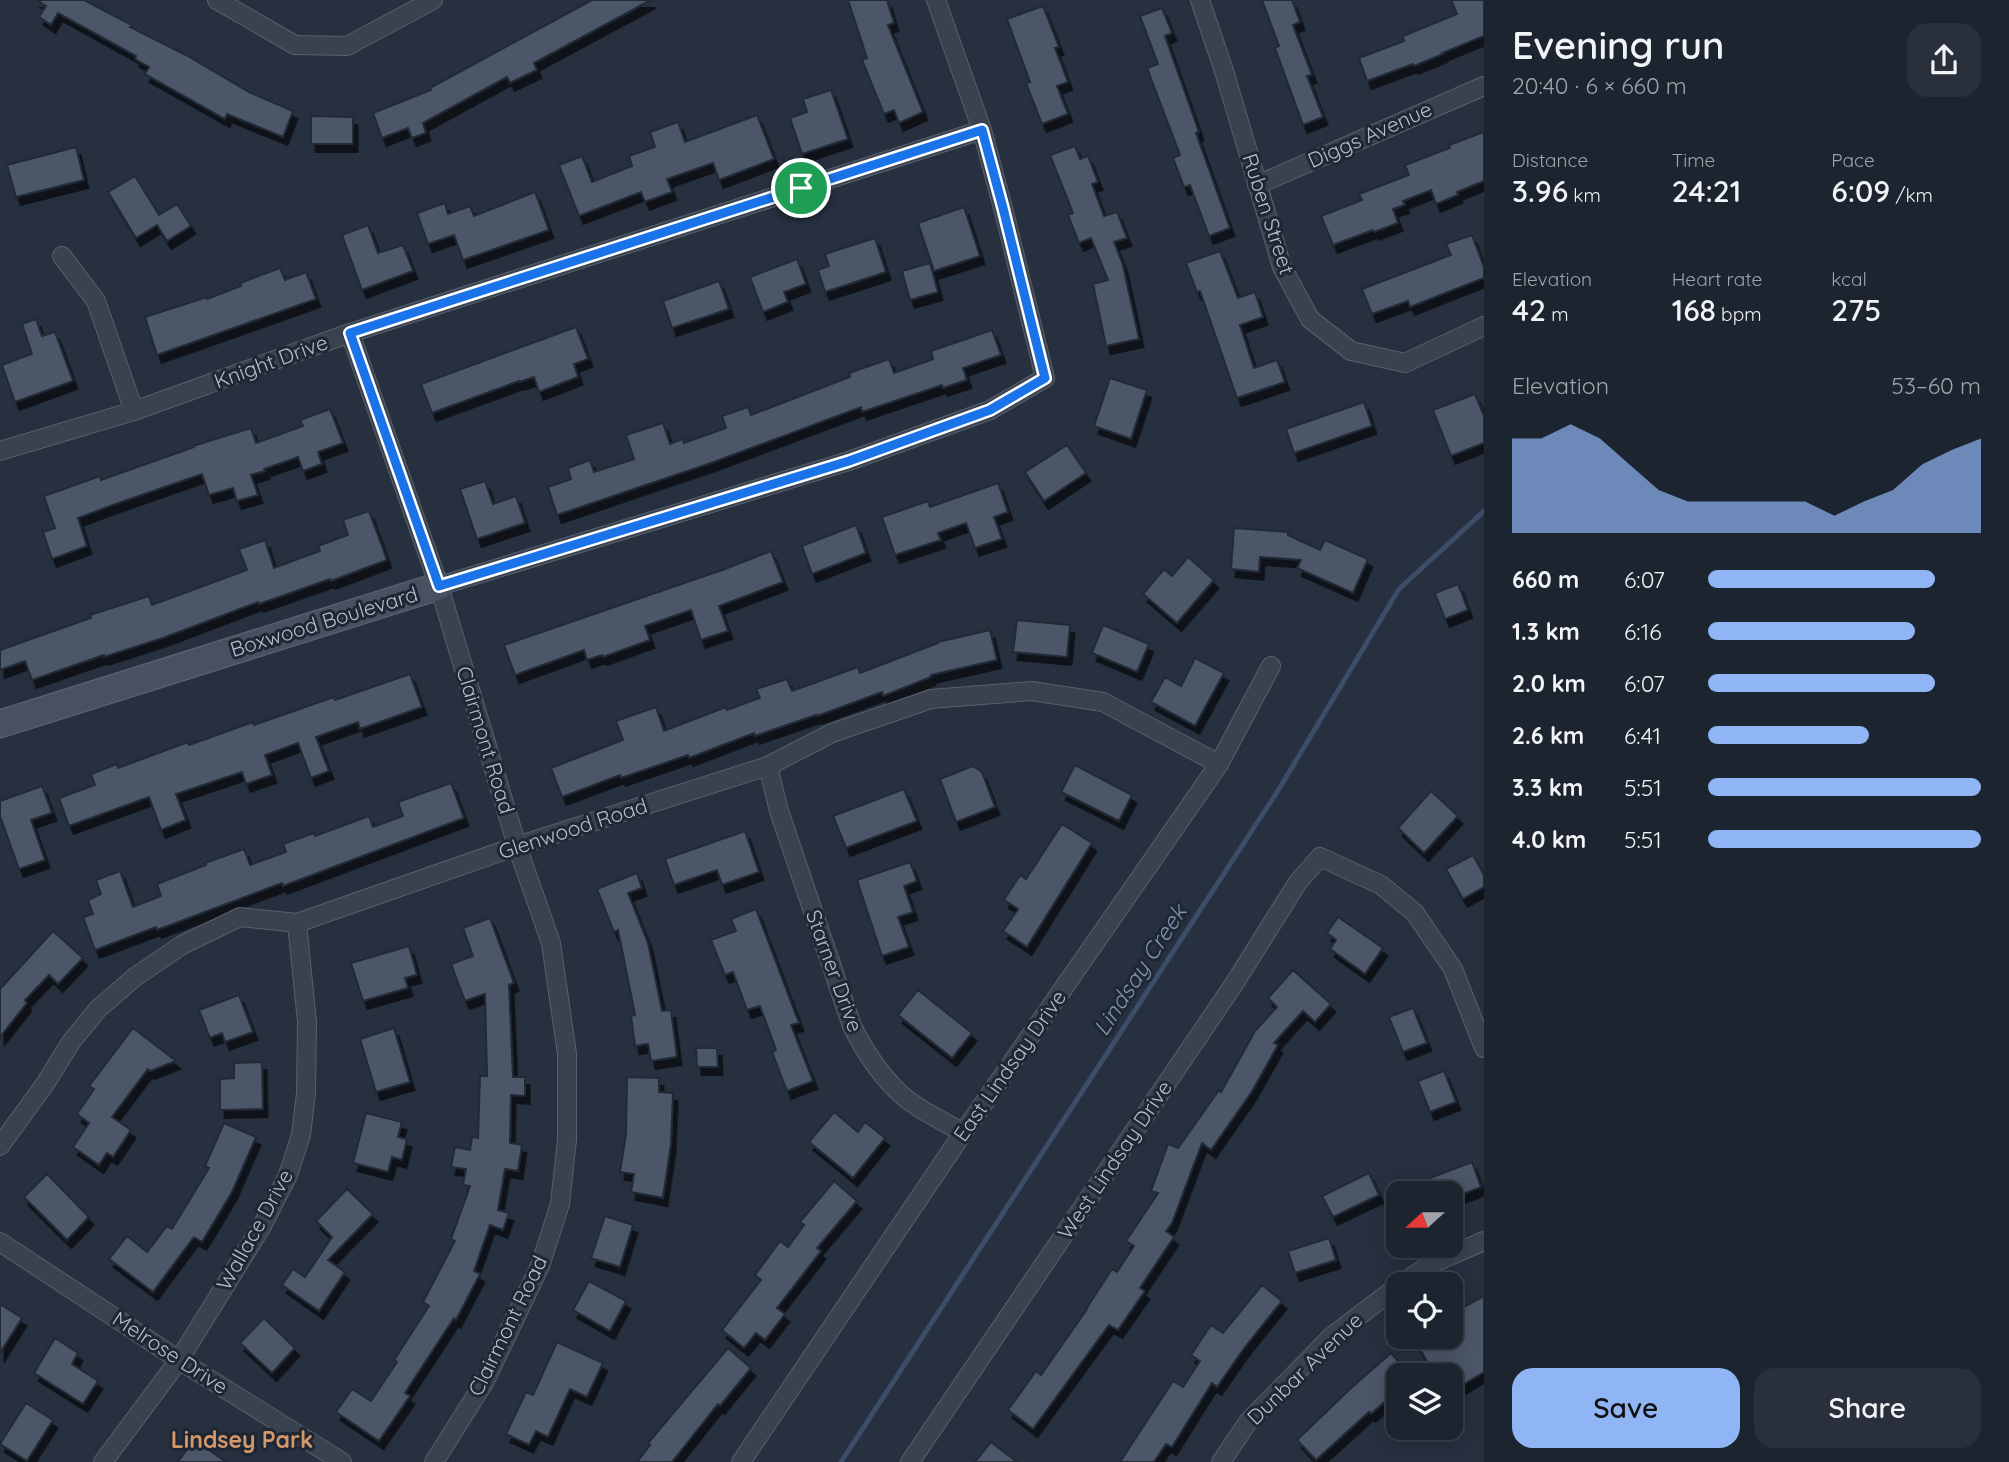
<!DOCTYPE html>
<html lang="en">
<head>
<meta charset="utf-8">
<style>
  :root { --surface:#1c242f; --page:#29303b; --text:#f1f3f6; --muted:#a0a4aa; --line:#3a414b; --accent:#90b5f5 }
  body { margin:0; font-family:Quicksand,sans-serif; background:var(--page); color:var(--text); height:100vh; display:flex; flex-direction:column; font-size:26px; white-space:nowrap }
  * { box-sizing:border-box; margin:0 }
  p { font-size:23px; color:var(--muted) }
  .icon { flex:none; width:38px; height:38px; fill:none; stroke:currentColor; stroke-width:2; stroke-linecap:round; stroke-linejoin:round }
  .map { position:relative; flex:1; overflow:hidden }
  .details { display:flex; flex-direction:column; background:var(--surface); width:525px }
  .details>* { flex:none }
  .needle { width:46px; rotate:249deg }
  .controls { position:absolute; left:1386px; top:1181px; display:grid; gap:14px }
  .controls a { display:grid; place-items:center; width:77px; height:77px; border-radius:14px; background:var(--surface); box-shadow:0 4px 18px #0003,0 0 0 2px var(--line); font-size:35px }
  .pin { position:absolute; display:grid; place-items:center; width:60px; height:60px; color:#fff; margin:-30px; border:4px solid #fff; border-radius:50%; box-shadow:0 2px 7px #0007 }
  .round { display:grid; place-items:center; flex:none; width:74px; height:74px; border-radius:21px; background:var(--page) }
  .head { display:flex; align-items:center; justify-content:space-between; height:119px; padding:0 28px }
  h1 { font-size:38px; font-weight:600; line-height:52px }
  .figures { display:grid; grid-template-columns:repeat(3,1fr); gap:10px; height:119px; padding:7px 28px }
  .figures div { display:grid; align-content:center }
  .figures b { font-size:30px; font-weight:600 }
  .figures small { font-size:19px; font-weight:400 }
  .figures p { font-size:19px }
  .chart { height:196px; padding:14px 28px }
  .chart p { display:flex; justify-content:space-between }
  .chart svg { width:100%; height:126px; margin-top:7px; fill:var(--accent); opacity:.7 }
  .action { display:flex; gap:14px; margin-top:auto; padding:14px 28px }
  .action a { flex:1; height:80px; border-radius:21px; background:var(--accent); color:#111; font-size:28px; font-weight:600; line-height:80px; text-align:center }
  .action a+a { background:var(--page); color:var(--text) }
  ul { padding:0 28px; list-style:none; font-size:23px }
  li { display:grid; grid-template-columns:112px 84px 1fr; align-items:center; height:52px }
  li i { height:18px; border-radius:9px; background:var(--accent) }
  main { display:flex; flex:1; min-height:0 }
  .map>svg:first-child { display:block }
  .lines { fill:none; stroke-linecap:round; stroke-linejoin:round }
  .stream { stroke:#3c4d67; stroke-width:5 }
  .building { fill:#4c5768; stroke:#212936; stroke-width:2; filter:url(#shadow) }
  .street-casing { stroke:#58606c; stroke-width:20 }
  .secondary-casing { stroke:#58606c; stroke-width:29 }
  .street { stroke:#3a424f; stroke-width:18 }
  .secondary { stroke:#485162; stroke-width:26 }
  .route-casing { stroke:#fff; stroke-width:14 }
  .route { stroke:#1a73e8; stroke-width:9 }
  .labels { text-anchor:middle; stroke-width:6; stroke-linejoin:round; paint-order:stroke }
  .street-label { font-size:21px; fill:#b6bdc9; stroke:#1f2734 }
  .water-label { font-size:23px; font-style:italic; fill:#7f93b0; stroke:#1f2734 }
  .neighbourhood-label { font-size:23px; font-weight:bold; fill:#d29869; stroke:#1f2734 }
</style>
</head>
<body>
<main>
<div class="map">
<svg width="1484" height="1462" viewBox="0 0 1484 1462">
  <defs>
    <filter id="shadow"><feDropShadow dx="4.5" dy="8" stdDeviation="0" flood-color="#0009"/></filter>
  </defs>
  <rect width="100%" height="100%" fill="#26303f"/>
  <g class="lines">
    <path class="stream" d="M841,1462L1279,789L1399,589L1484,511"/>
  </g>
  <path class="building" d="M37,0H84L132,25L130,27L186,55L249,92L293,111L283,137L227,114L225,119L145,74L149,67L135,59L136,56L58,13L51,25L39,17L46,6Z
    M592,0H651L534,63L537,70L510,83L507,77L423,123L426,133L412,138L408,128L382,138L373,113L431,90L430,88Z
    M848,0H887L894,23L888,25L923,112L899,123L894,110L884,114L862,60L867,58Z
    M1262,0H1292L1300,22L1293,25L1312,75L1307,76L1323,117L1303,125L1275,48L1279,46Z
    M1451,0H1484V36L1442,53L1443,54L1414,66L1413,64L1367,81L1359,58L1404,41L1403,36L1457,14Z
    M1043,6L1059,47L1055,48L1068,82L1057,86L1068,114L1042,124L1026,83L1030,82L1007,19Z
    M1162,8L1172,33L1165,36L1199,132L1196,133L1230,228L1209,236L1190,185L1184,187L1173,158L1180,155L1147,68L1158,64L1140,16Z
    M831,90L848,139L802,154L790,118L807,112L803,99Z
    M757,115L774,159L719,180L713,163L667,179L672,192L645,202L641,192L579,216L559,165L582,156L592,182L632,166L629,156L655,147L650,132L678,122L685,142Z
    M311,116L353,117V144H311Z
    M1484,132V181L1457,192L1458,195L1436,204L1431,190L1403,201L1405,205L1393,209L1398,223L1374,232L1373,230L1333,245L1321,216L1362,200L1359,194L1409,175L1405,165L1450,148L1449,145Z
    M1075,146L1080,159L1088,156L1098,182L1092,184L1104,216L1117,212L1127,238L1114,242L1123,265L1139,339L1106,346L1093,284L1108,280L1091,238L1079,243L1068,215L1073,213L1050,155Z
    M76,147L84,180L16,197L7,165Z
    M135,176L159,215L177,204L191,226L167,241L157,225L136,238L108,192Z
    M535,192L549,230L463,260L454,235L428,244L417,213L445,203L448,214L470,206L474,216Z
    M964,207L980,256L934,271L918,223Z
    M368,225L378,253L403,245L413,271L362,290L342,235Z
    M1472,235L1484,267V278L1410,307L1408,301L1372,314L1362,289L1451,255L1446,244Z
    M875,238L886,272L825,292L818,270L829,266L825,254Z
    M1220,251L1238,298L1255,292L1263,317L1240,325L1254,368L1277,360L1285,382L1237,398L1200,291L1197,292L1186,263Z
    M797,259L806,284L784,292L788,302L763,312L750,277Z
    M930,263L938,292L910,300L902,271Z
    M280,268L285,280L306,272L316,299L157,355L145,317L207,297V299L241,286L240,283Z
    M719,281L729,309L672,328L663,301Z
    M36,319L42,336L55,332L73,381L15,402L2,365L32,354L22,324Z
    M576,327L588,359L574,364L578,377L539,392L534,377L519,382V381L432,413L421,384Z
    M992,330L1001,355L963,368L967,380L943,388L942,385L862,412L861,407L711,463L557,515L548,487L571,479L568,468L590,460L594,472L634,459L626,435L663,423L670,444L683,439L684,443L726,428L722,416L748,407L751,415L850,377L849,373L889,359L894,373L933,359L931,351Z
    M1110,378L1147,390L1131,439L1094,426Z
    M1475,394L1484,416V443L1451,456L1433,410Z
    M1364,402L1372,426L1294,453L1286,429Z
    M330,409L343,443L318,452L322,464L303,471L298,457L264,469L265,471L251,475L258,495L237,501L233,488L209,495L202,474L110,506L78,518L87,546L52,559L43,532L55,528L44,496L100,476L101,480L194,447L193,446L251,428L256,443L303,426L300,420Z
    M1067,445L1086,473L1044,501L1025,472Z
    M485,481L493,504L516,496L525,523L477,539L460,489Z
    M998,483L1008,512L994,517L1002,539L975,548L966,523L938,533L941,540L895,555L882,517L928,501L930,507Z
    M369,511L387,560L331,581L330,579L259,604L258,602L163,638L104,657V655L32,680L25,661L0,670V650L91,618L90,615L149,596L152,605L247,570L239,549L265,540L274,568L320,551L318,546L348,535L343,520Z
    M856,525L866,553L812,574L802,546Z
    M1234,528L1288,532V535L1320,550L1325,540L1368,559L1353,593L1297,568L1301,560L1260,557L1259,572L1231,569Z
    M771,551L783,582L719,606L728,631L701,640L691,610L645,626L650,640L603,657L602,655L587,660L584,650L515,675L504,645L725,569Z
    M1188,557L1214,580L1177,623L1143,594L1164,569L1172,576Z
    M1458,584L1468,610L1445,619L1435,593Z
    M1017,620L1070,625L1067,657L1013,652Z
    M1103,625L1149,644L1137,672L1092,653Z
    M990,630L997,660L931,675V677L883,696L882,692L817,716L816,715L755,736L754,733L689,758L688,755L621,778L620,775L562,797L551,768L623,740L616,721L656,707L664,731L726,707L727,710L760,698L756,689L787,679L792,691L858,667L860,673L938,643V642Z
    M1195,658L1224,673L1195,726L1151,702L1165,677L1181,686Z
    M410,674L422,707L360,729L358,722L316,737L329,771L311,778L298,743L265,755L272,775L246,784L242,772L176,794L186,820L161,830L149,797L69,826L59,798L95,785L91,774L117,764L118,768L188,742L189,745L253,722L254,725L334,697L335,700Z
    M1075,765L1132,795L1119,821L1061,792Z
    M973,766L982,772L995,807L956,822L940,779Z
    M451,783L464,818L283,886L282,883L157,930L156,927L95,950L83,917L93,914L88,900L101,894L96,880L120,871L133,907L161,896L157,884L206,865L205,863L244,849L250,865L286,852L283,844L314,833L315,836L369,816L373,827L403,816L398,802Z
    M42,786L52,813L31,820L45,860L19,869L0,816V801Z
    M904,789L917,821L846,848L833,816Z
    M1431,791L1458,816L1424,853L1398,828Z
    M1062,824L1092,843L1027,947L1003,931L1018,909L1004,900L1020,875L1026,879Z
    M745,831L759,872L722,885L717,870L674,885L665,859Z
    M1473,855L1484,875V887L1463,899L1446,869Z
    M910,862L917,881L904,886L913,912L898,917L909,947L882,956L857,880Z
    M637,873L642,888L628,893L648,943L662,1011L671,1010L677,1057L651,1061L648,1044L635,1046L631,1016L635,1015L618,930L614,932L597,889Z
    M756,909L799,1023L791,1025L813,1081L787,1091L772,1052L776,1050L760,1006L747,1010L733,972L725,975L711,940L736,931L731,919Z
    M1338,917L1383,948L1365,974L1330,949L1336,940L1327,933Z
    M490,918L514,983L509,985L513,1077H525V1096L511,1095L510,1143L522,1145L518,1171L505,1169L498,1210L509,1213L503,1230L490,1225L474,1271L480,1274L456,1320L454,1318L405,1393L410,1396L379,1441L336,1412L352,1389L371,1401L397,1362L394,1360L429,1306L423,1302L455,1241L451,1239L470,1186L463,1185L466,1169L451,1167L455,1147L470,1150L472,1137L478,1138L480,1076H487L485,994L465,1001L451,964L473,956L463,928Z
    M53,931L83,958L58,984L49,975L25,1000L27,1003L0,1037V989Z
    M409,946L417,975L405,978L408,988L363,1001L351,963Z
    M1293,970L1331,1004L1315,1022L1303,1011L1274,1043L1278,1045L1251,1093L1211,1150L1202,1143L1172,1223L1166,1231L1174,1237L1140,1288L1145,1291L1118,1330L1109,1325L1033,1429L1008,1410L1036,1371L1041,1375L1087,1309H1086L1112,1269L1117,1272L1134,1246L1126,1241L1158,1193L1151,1191L1168,1144L1178,1148L1219,1090L1221,1092L1255,1031L1277,1007L1268,998Z
    M918,990L972,1033L952,1058L898,1015Z
    M239,995L253,1032L225,1042L222,1033L210,1038L199,1010Z
    M1413,1008L1427,1043L1403,1052L1389,1017Z
    M133,1028L176,1061L150,1071L148,1069L112,1117L131,1130L113,1157L107,1153L99,1165L73,1147L89,1123L77,1114L94,1089L89,1086Z
    M394,1028L410,1082L376,1092L360,1039Z
    M696,1048H717L718,1067H697Z
    M262,1062L263,1109L220,1110V1079L234,1078V1063Z
    M1444,1071L1456,1102L1430,1112L1418,1081Z
    M627,1077L659,1078V1092L673,1093L671,1144L663,1198L631,1192L634,1174L620,1172L626,1134Z
    M834,1112L858,1132L865,1122L885,1138L853,1178L809,1142Z
    M366,1113L402,1122L398,1137L407,1139L402,1160L392,1157L388,1172L353,1163Z
    M224,1123L256,1137L232,1192L202,1242L194,1237L153,1292L109,1259L127,1236L147,1252L167,1226L172,1229L209,1168L205,1166Z
    M1472,1162L1481,1187L1451,1199V1194H1426L1422,1181Z
    M1369,1173L1379,1195L1333,1217L1322,1196Z
    M47,1174L89,1217L67,1240L24,1197Z
    M834,1181L857,1201L817,1248L821,1251L777,1308L785,1314L765,1340L756,1333L744,1348L722,1330L761,1280L755,1275L780,1241L788,1247L804,1225L800,1222Z
    M347,1189L373,1214L328,1260L345,1272L319,1311L282,1285L293,1269L305,1277L332,1237L316,1221Z
    M605,1216L633,1225L620,1267L591,1258Z
    M1329,1238L1336,1260L1295,1273L1288,1251Z
    M589,1281L626,1301L610,1331L573,1310Z
    M1262,1285L1282,1301L1245,1347L1217,1387L1212,1383L1172,1447L1166,1444L1154,1462H1120L1173,1381L1183,1387L1200,1361L1191,1355L1211,1325L1223,1333Z
    M1484,1296V1372L1461,1386L1448,1363L1433,1372L1413,1337H1451V1314Z
    M0,1304L22,1318L0,1353Z
    M264,1318L295,1348L272,1373L240,1343Z
    M55,1338L78,1353L72,1364L98,1381L83,1404L34,1373Z
    M557,1342L603,1363L587,1397L570,1389L548,1437L536,1431L529,1445L506,1434L526,1392L533,1395Z
    M728,1348L751,1368L720,1406L718,1404L672,1462H637L650,1445L648,1443Z
    M1391,1353L1411,1376H1398V1390L1371,1414L1369,1412L1316,1460L1297,1440L1350,1389Z
    M26,1403L53,1420L27,1461L0,1444Z
    M194,1439L226,1462H178Z
    M991,1442L1017,1462H975Z"/>
  <g class="lines">
    <defs>
      <path id="street" d="M217,0L295,45L347,46L433,0
        M1200,0L1225,74L1282,267L1310,319L1351,351L1405,363L1484,326
        M1257,185L1484,86
        M62,256L96,301L134,411
        M350,333L439,586L517,846L551,943L567,1054V1140L560,1204L540,1266L485,1381L434,1462
        M0,451L134,411L350,333L982,130
        M439,586L849,461L990,410L1045,378L1003,208L982,130L936,0
        M768,766L779,811L852,1026C865,1052 880,1076 903,1096C920,1111 944,1121 963,1133
        M0,1146L45,1084L71,1042L98,1009L135,977L182,945L240,917L297,923L517,846L768,766L832,733L931,699L1032,691L1103,702L1219,764
        M0,1242L179,1360L342,1462
        M1401,1284L1431,1264L1484,1241
        M103,1462L179,1360L262,1226L288,1175L301,1135L306,1093L307,1022L297,923
        M741,1462L963,1133L1219,764L1271,666
        M910,1462L1234,984L1298,882L1320,857L1381,885L1415,913L1453,969L1484,1048
        M1221,1462L1248,1422L1331,1337L1398,1286"/>
      <path id="secondary" d="M0,724L439,586"/>
    </defs>
    <use href="#street" class="street-casing"/>
    <use href="#secondary" class="secondary-casing"/>
    <use href="#street" class="street"/>
    <use href="#secondary" class="secondary"/>
  </g>
  <g class="lines">
    <defs>
      <path id="route" d="M982,130L1003,208L1045,378L990,410L849,461L439,586L350,333Z"/>
    </defs>
    <use href="#route" class="route-casing"/>
    <use href="#route" class="route"/>
  </g>
  <g class="labels">
    <g class="street-label">
      <text transform="translate(1370 135) rotate(-24)" y="7">Diggs Avenue</text>
      <text transform="translate(1268 214) rotate(72)" y="7">Ruben Street</text>
      <text transform="translate(271 362) rotate(-20)" y="7">Knight Drive</text>
      <text transform="translate(324 622) rotate(-17)" y="7">Boxwood Boulevard</text>
      <text transform="translate(485 740) rotate(73)" y="7">Clairmont Road</text>
      <text transform="translate(573 829) rotate(-18)" y="7">Glenwood Road</text>
      <text transform="translate(834 971) rotate(70)" y="7">Starner Drive</text>
      <text transform="translate(1010 1066) rotate(-55)" y="7">East Lindsay Drive</text>
      <text transform="translate(1115 1160) rotate(-56)" y="7">West Lindsay Drive</text>
      <text transform="translate(255 1230) rotate(-61)" y="7">Wallace Drive</text>
      <text transform="translate(508 1326) rotate(-64)" y="7">Clairmont Road</text>
      <text transform="translate(170 1353) rotate(33)" y="7">Melrose Drive</text>
      <text transform="translate(1305 1369) rotate(-44)" y="7">Dunbar Avenue</text>
    </g>
    <g class="water-label">
      <text transform="translate(1140 970) rotate(-57)" y="8">Lindsay Creek</text>
    </g>
    <g class="neighbourhood-label">
      <text x="242" y="1448">Lindsey Park</text>
    </g>
  </g>
</svg>
<div class="controls">
<a><svg class="needle" viewBox="-14 -14 28 28"><path d="M0-13l5 13h-10z" fill="#e53935"/><path d="M0 13l5-13h-10z" fill="#a0a4aa"/></svg></a>
<a><svg class="icon" aria-label="locate" viewBox="0 0 24 24"><circle cx="12" cy="12" r="6"/><path d="M12 2v4M12 18v4M2 12h4M18 12h4"/></svg></a>
<a><svg class="icon" aria-label="layers" viewBox="0 0 24 24"><path d="M12 4l9 5-9 5-9-5zM3 14l9 5 9-5"/></svg></a>
</div>
<div class="pin" style="left:801px;top:188px;background:#1e9e55"><svg class="icon" aria-label="arrive" viewBox="0 0 24 24"><path d="M6 21V4h12l-3 4 3 4H6"/></svg></div>
</div>
<section class="details">
<div class="head"><div><h1>Evening run</h1><p>20:40 · 6 × 660 m</p></div><a class="round"><svg class="icon" aria-label="share" viewBox="0 0 24 24"><path d="M12 15V3M7 8l5-5 5 5M5 13v7h14v-7"/></svg></a></div>
<div class="figures">
<div><p>Distance</p><b>3.96<small> km</small></b></div>
<div><p>Time</p><b>24:21</b></div>
<div><p>Pace</p><b>6:09<small> /km</small></b></div>
</div>
<div class="figures">
<div><p>Elevation</p><b>42<small> m</small></b></div>
<div><p>Heart rate</p><b>168<small> bpm</small></b></div>
<div><p>kcal</p><b>275</b></div>
</div>
<div class="chart"><p><span>Elevation</span>53–60 m</p>
<svg viewBox="0 0 160 44" preserveAspectRatio="none"><path d="M0 44V11L10 11L20 6L30 11L40 20L50 29L60 33L70 33L80 33L90 33L100 33L110 38L120 33L130 29L140 20L150 15L160 11V44z"/></svg>
</div>
<ul>
<li><b>660 m</b>6:07<i style="width:83%"></i></li>
<li><b>1.3 km</b>6:16<i style="width:76%"></i></li>
<li><b>2.0 km</b>6:07<i style="width:83%"></i></li>
<li><b>2.6 km</b>6:41<i style="width:59%"></i></li>
<li><b>3.3 km</b>5:51<i style="width:100%"></i></li>
<li><b>4.0 km</b>5:51<i style="width:100%"></i></li>
</ul>
<div class="action"><a>Save</a><a>Share</a></div>
</section>
</main>
</body>
</html>
